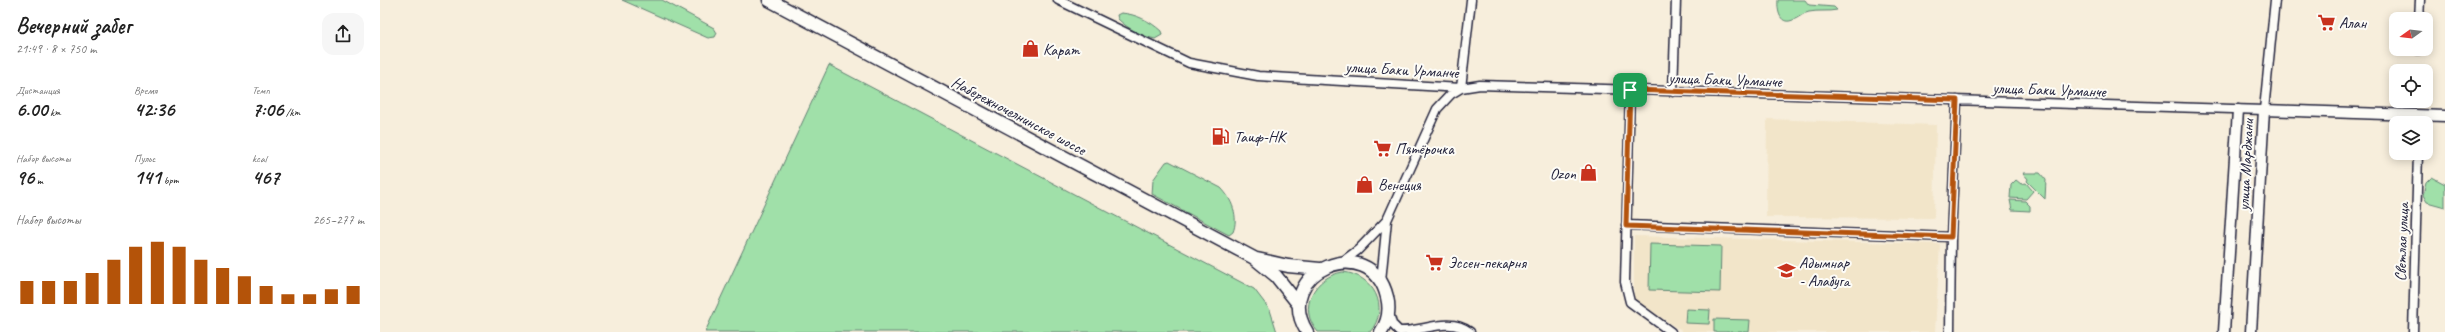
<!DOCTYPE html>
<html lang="ru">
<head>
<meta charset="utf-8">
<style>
  :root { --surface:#fff; --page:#f6f6f6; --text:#222; --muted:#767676; --accent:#b45309 }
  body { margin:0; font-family:Caveat,sans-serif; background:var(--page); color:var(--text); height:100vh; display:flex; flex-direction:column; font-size:15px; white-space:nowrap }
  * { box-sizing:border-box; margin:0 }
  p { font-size:13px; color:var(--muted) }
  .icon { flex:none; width:22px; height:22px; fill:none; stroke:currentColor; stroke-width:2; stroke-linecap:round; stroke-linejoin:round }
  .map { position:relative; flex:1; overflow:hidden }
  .details { display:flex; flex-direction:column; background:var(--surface); width:380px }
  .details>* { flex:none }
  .needle { width:26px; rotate:255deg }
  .tools { position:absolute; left:2009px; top:12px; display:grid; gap:8px }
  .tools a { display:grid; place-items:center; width:44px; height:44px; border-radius:8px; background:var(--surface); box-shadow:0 2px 10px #0003; font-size:20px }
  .pin { position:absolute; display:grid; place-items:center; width:34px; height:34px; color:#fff; margin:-17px; border-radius:8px; box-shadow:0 2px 6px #0006 }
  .round { display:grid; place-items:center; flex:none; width:42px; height:42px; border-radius:12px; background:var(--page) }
  .head { display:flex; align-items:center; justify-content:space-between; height:68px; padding:0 16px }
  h1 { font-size:22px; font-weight:600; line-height:30px }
  .figures { display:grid; grid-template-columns:repeat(3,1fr); gap:6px; height:68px; padding:4px 16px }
  .figures div { display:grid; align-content:center }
  .figures b { font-size:20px; font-weight:600 }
  .figures small { font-size:11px; font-weight:400 }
  .figures p { font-size:11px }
  .chart { height:112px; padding:8px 16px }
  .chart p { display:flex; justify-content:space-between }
  .chart svg { width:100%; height:72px; margin-top:4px; stroke:var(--accent); stroke-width:6 }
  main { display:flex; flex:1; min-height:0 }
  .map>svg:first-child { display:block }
  .built { fill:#f2e5c9 }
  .green { fill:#a0e0a9; stroke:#618172 }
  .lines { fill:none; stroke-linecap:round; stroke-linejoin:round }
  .minor-casing { stroke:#22223b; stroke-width:11 }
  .tertiary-casing { stroke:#22223b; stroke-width:13 }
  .secondary-casing { stroke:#22223b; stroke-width:15 }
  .minor { stroke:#fdfcf7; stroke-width:8 }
  .tertiary { stroke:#fdfcf7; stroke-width:10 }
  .secondary { stroke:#fdfcf7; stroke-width:12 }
  .route-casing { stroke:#fff; stroke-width:8 }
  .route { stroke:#b45309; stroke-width:5 }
  .labels { text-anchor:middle; stroke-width:4; stroke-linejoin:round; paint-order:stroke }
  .poi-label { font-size:16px; fill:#22223b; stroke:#fdfcf7; text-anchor:start }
  .street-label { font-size:16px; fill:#22223b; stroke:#fdfcf7 }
</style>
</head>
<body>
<main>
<section class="details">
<div class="head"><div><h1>Вечерний забег</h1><p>21:49 · 8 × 750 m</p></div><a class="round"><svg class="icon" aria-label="share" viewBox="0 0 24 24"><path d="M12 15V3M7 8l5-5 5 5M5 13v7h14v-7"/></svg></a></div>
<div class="figures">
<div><p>Дистанция</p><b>6.00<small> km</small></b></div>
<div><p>Время</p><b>42:36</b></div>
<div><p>Темп</p><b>7:06<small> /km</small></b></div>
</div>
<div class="figures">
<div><p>Набор высоты</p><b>96<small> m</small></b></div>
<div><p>Пульс</p><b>141<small> bpm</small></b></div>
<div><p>kcal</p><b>467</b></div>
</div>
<div class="chart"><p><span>Набор высоты</span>265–277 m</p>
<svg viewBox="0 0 160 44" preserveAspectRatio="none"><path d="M5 44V30M15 44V30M25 44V30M35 44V25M45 44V17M55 44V9M65 44V6M75 44V9M85 44V17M95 44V22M105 44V27M115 44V33M125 44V38M135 44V38M145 44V35M155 44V33"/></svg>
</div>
</section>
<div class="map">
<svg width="2065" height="332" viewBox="0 0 2065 332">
  <rect width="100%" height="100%" fill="#f7eedc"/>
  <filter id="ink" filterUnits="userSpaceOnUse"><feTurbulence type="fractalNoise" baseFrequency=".025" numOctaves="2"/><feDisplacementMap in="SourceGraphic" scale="8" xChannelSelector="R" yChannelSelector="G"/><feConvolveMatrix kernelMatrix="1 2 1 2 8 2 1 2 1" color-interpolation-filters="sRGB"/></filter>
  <g filter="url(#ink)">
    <path class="built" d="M1387,119L1556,125L1554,218L1386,217Z
      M1254,236L1560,244L1555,332H1303L1254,299Z"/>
    <path class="green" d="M242,0H282L334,28L337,33L335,37L328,38Z
      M1398,0H1425L1429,5L1454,7L1457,10C1448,12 1438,10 1429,12C1423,13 1420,17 1415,19C1400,27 1397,11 1398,0Z
      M741,13C756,14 770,21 781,31L782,35L775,39C762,36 748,29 738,19L737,15Z
      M449,65L874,289L890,310L897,332H325Z
      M789,161L841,188C852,199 859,217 853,232L849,235L845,233L772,194L773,180L786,162Z
      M1643,173H1660L1666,180L1665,199L1647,181L1648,179Z
      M2052,177L2065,184V207L2047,202L2043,195L2046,183Z
      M1636,180L1641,184L1646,183L1653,191L1646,199L1630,198L1631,185Z
      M1630,200L1645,201L1650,206V211L1632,210Z
      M1270,244L1341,246L1340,292L1269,290Z
      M963,272C993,275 1011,307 990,332H938C916,308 935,276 963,272Z
      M1306,309L1330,310L1329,324L1305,323Z
      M1334,319L1370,320L1369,332H1334Z"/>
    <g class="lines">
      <defs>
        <path id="minor" d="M678,0L809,63L878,76L1081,88L1100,85L1884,110L1895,0
          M2039,19L2040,0
          M2038,50V49
          M1250,90L1245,282L1250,302L1291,332
          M1293,92L1296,0
          M2039,123V115
          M1246,225L1571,237
          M962,262L978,250L1007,220
          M1001,281L1007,220L1057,109L1071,94L1081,88L1091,0
          M1009,313L1012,324L1019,331C1044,332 1068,316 1090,332
          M1570,332L1571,237L1577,100
          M2033,332L2038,153"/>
        <path id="tertiary" d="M1844,332L1858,110
          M1871,332L1884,110L2065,116"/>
        <path id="secondary" d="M389,0L874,258L896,276L919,305
          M877,259L908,266L940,269
          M927,332C890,272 991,230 1007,297C1010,309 1008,322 1001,332"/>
      </defs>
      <use href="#minor" class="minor-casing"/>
      <use href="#tertiary" class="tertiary-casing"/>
      <use href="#secondary" class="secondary-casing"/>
      <use href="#minor" class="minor"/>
      <use href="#tertiary" class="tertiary"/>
      <use href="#secondary" class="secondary"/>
    </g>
  </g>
  <g class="lines" filter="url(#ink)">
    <defs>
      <path id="route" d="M1250,90L1577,100L1571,237L1246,226Z"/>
    </defs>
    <use href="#route" class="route-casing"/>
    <use href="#route" class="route"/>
  </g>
  <defs>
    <symbol id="supermarket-bare" viewBox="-9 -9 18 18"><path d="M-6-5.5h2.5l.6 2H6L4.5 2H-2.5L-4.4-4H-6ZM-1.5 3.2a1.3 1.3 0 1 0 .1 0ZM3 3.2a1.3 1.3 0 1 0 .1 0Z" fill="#c8321e" stroke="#fdfcf7" stroke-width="2.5" paint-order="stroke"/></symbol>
    <symbol id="shop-bare" viewBox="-9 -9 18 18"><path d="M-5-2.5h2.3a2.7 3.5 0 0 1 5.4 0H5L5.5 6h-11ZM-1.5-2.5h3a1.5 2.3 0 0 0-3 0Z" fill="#c8321e" stroke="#fdfcf7" stroke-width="2.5" paint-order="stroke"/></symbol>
    <symbol id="fuel-bare" viewBox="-9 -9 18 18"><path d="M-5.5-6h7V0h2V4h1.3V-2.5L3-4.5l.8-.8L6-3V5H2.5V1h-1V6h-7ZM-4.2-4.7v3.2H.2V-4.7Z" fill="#c8321e" stroke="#fdfcf7" stroke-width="2.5" paint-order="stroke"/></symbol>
    <symbol id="school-bare" viewBox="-9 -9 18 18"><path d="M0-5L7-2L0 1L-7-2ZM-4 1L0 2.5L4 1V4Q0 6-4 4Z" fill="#c8321e" stroke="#fdfcf7" stroke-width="2.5" paint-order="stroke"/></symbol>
  </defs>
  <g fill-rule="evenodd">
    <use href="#supermarket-bare" x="1934" y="10" width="25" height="25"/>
    <use href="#shop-bare" x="638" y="36" width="25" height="25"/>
    <use href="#fuel-bare" x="828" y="124" width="25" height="25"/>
    <use href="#supermarket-bare" x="990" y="136" width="25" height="25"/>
    <use href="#shop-bare" x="1196" y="160" width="25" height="25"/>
    <use href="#shop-bare" x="972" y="172" width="25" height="25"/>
    <use href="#supermarket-bare" x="1042" y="250" width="25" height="25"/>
    <use href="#school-bare" x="1394" y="258" width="25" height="25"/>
  </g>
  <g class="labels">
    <g class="poi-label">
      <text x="1959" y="28">Алан</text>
      <text x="663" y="55">Карат</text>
      <text x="854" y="142">Таиф-НК</text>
      <text x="1015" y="154">Пятёрочка</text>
      <text x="1196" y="179" text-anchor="end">Ozon</text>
      <text x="998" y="190">Венеция</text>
      <text x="1068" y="268">Эссен-пекарня</text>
      <text x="1419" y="268">Адымнар<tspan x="1419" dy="18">- Алабуга</tspan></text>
    </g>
    <g class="street-label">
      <text transform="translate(1022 69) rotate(3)" y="6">улица Баки Урманче</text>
      <text transform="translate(1345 79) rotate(2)" y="6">улица Баки Урманче</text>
      <text transform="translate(1669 89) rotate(2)" y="6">улица Баки Урманче</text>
      <text transform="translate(639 115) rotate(28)" y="6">Набережночелнинское шоссе</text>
      <text transform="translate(1865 165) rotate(-87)" y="6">улица Марджани</text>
      <text transform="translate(2021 242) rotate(-88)" y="6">Светлая улица</text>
    </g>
  </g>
</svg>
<div class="tools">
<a><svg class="needle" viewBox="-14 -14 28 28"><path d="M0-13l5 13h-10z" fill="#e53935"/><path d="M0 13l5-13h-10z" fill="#767676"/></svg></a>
<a><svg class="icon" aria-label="locate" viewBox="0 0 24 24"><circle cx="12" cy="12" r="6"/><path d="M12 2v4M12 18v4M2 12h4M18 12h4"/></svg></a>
<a><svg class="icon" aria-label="layers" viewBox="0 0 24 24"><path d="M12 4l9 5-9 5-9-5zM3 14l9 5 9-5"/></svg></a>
</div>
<div class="pin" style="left:1250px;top:90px;background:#1e9e55"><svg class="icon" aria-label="arrive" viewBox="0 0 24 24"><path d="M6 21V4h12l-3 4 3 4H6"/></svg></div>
</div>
</main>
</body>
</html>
